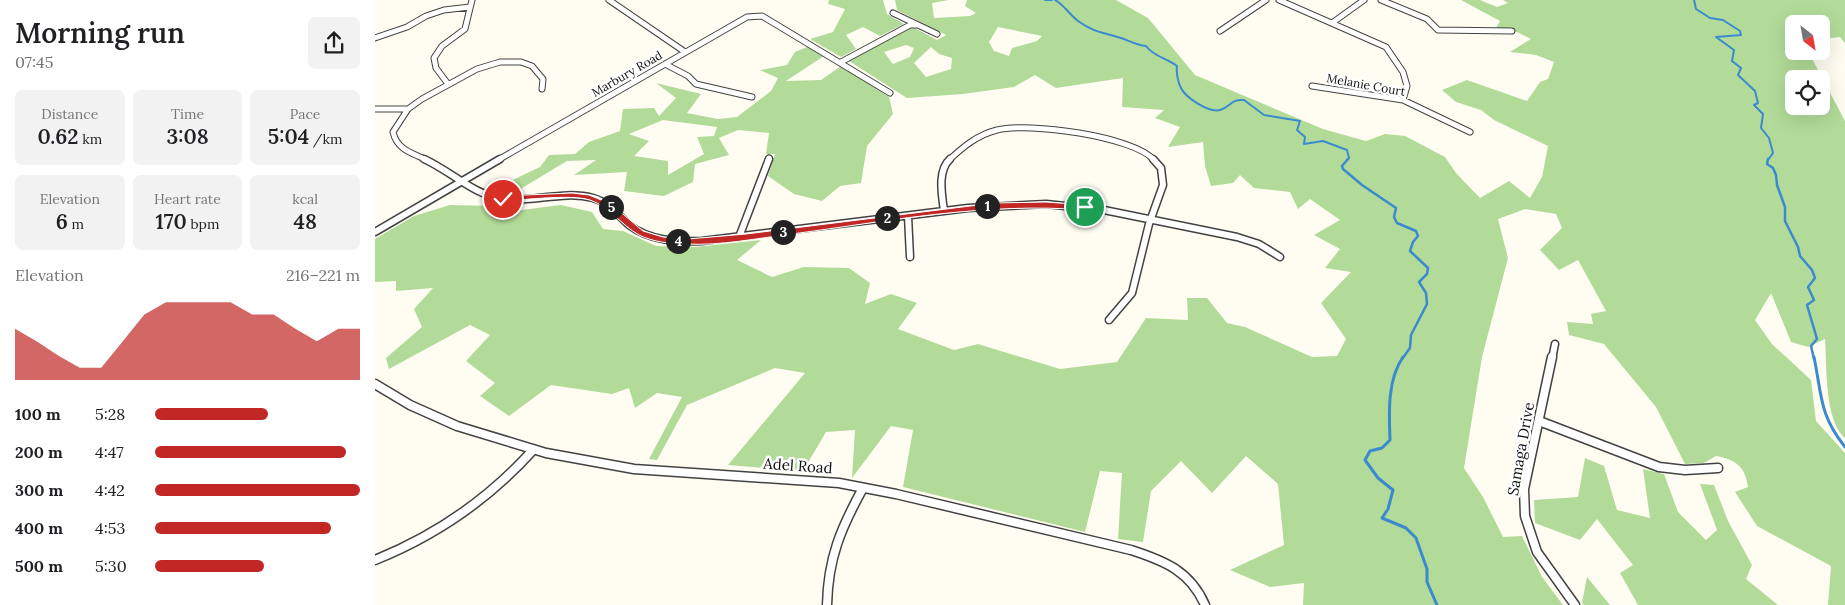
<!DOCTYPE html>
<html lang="en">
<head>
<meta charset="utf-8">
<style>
  :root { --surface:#fff; --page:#f2f2f2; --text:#202124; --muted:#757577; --accent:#c12725 }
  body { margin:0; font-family:Lora,serif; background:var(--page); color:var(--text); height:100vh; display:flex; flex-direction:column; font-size:19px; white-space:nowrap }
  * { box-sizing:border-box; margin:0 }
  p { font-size:16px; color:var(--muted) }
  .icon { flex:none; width:28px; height:28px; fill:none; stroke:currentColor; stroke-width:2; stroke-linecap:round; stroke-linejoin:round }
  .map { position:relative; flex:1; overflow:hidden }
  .side { display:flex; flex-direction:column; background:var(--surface); width:375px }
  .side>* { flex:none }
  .needle { width:32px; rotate:149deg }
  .tools { position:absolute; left:1410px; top:15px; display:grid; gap:10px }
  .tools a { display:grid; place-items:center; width:45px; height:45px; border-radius:8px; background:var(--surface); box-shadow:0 5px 20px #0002; font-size:25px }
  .pin { position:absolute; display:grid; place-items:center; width:42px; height:42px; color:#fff; margin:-21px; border:2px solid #fff; border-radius:50%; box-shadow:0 1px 5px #0007 }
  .km { position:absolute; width:25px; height:25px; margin:-12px; border-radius:50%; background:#222; color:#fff; font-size:14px; line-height:25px; text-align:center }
  .round { display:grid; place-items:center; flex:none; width:52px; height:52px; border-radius:8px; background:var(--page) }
  .overview { display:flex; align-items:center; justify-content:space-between; height:85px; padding:0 15px }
  h1 { font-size:28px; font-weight:600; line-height:38px }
  .stats { display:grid; grid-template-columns:repeat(3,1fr); gap:8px; height:85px; padding:5px 15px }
  .stats div { display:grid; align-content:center; border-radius:8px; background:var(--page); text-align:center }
  .stats b { font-size:21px; font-weight:600 }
  .stats small { font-size:14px; font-weight:400 }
  .stats p { font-size:14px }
  .chart { height:140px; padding:10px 15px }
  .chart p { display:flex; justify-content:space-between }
  .chart svg { width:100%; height:90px; margin-top:5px; fill:var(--accent); opacity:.7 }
  ul { padding:0 15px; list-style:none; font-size:16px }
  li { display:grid; grid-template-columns:80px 60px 1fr; align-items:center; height:38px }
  li i { height:12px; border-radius:6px; background:var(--accent) }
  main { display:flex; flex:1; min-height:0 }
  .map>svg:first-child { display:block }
  .forest { fill:#b2db99; fill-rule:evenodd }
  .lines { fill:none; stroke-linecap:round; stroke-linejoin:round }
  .stream-far2 { stroke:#3b8acf; stroke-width:2 }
  .stream-far1 { stroke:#3b8acf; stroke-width:2.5 }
  .stream { stroke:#3b8acf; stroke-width:3 }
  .street-far2-casing { stroke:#424242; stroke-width:7 }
  .street-far1-casing { stroke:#424242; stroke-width:9 }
  .street-casing { stroke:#424242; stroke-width:11 }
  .street-far2 { stroke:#fff; stroke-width:5 }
  .street-far1 { stroke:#fff; stroke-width:6 }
  .street { stroke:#fff; stroke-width:8 }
  .route { fill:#c12725; stroke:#fff }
  .labels { text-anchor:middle; stroke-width:5; stroke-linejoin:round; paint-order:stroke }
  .far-street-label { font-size:12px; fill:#0f0f0f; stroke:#fff }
  .street-label { font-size:15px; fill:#0f0f0f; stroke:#fff }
</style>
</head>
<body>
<main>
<section class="side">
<div class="overview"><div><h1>Morning run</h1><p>07:45</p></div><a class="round"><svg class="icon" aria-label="share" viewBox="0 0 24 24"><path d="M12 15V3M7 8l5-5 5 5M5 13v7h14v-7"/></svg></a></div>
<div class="stats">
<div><p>Distance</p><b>0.62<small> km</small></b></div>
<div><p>Time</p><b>3:08</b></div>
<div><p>Pace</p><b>5:04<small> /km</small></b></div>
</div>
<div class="stats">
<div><p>Elevation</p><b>6<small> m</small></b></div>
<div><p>Heart rate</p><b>170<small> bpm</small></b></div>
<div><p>kcal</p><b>48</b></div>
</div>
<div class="chart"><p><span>Elevation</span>216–221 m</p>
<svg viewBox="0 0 160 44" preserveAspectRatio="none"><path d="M0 44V19L10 25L20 32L30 38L40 38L50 25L60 12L70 6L80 6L90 6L100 6L110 12L120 12L130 19L140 25L150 19L160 19V44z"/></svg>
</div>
<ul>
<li><b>100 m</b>5:28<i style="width:55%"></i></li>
<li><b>200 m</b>4:47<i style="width:93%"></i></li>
<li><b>300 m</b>4:42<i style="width:100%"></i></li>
<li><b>400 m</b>4:53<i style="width:86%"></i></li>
<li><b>500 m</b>5:30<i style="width:53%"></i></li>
</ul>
</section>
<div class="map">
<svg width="1470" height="605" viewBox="0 0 1470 605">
  <rect width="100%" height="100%" fill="#fffdf1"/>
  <path class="forest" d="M454,0H508L512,14L529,24L505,36L488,27L471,35L481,49L466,57L435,39L458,32L470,9L453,4Z
    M520,0H574L557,3L559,18L595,16L601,13L590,6L592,0H741L773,18L820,75L948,129L991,141L1010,134L1030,136L1070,157L1081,173L1105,198L1134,181L1155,198L1167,177L1173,146L1119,120L1106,110L1081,102L1067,90L1092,80L1152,101L1165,82L1173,79L1179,62L1161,55L1135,52L1156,39L1142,32L1120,30L1125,21L1086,0H1105L1122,7L1133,3L1128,0H1470V43L1465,37L1446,39V24H1419V51H1433L1470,121V438C1449,420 1452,365 1450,339L1433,347L1416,342L1396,293L1380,320L1397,344L1436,380L1441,421L1470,453V605H1453L1456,566L1382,526L1360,492L1373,487C1370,466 1361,460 1341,456L1329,463L1310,464L1281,407L1229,344L1194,335L1192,322L1218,324L1216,314L1231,311L1203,260L1184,270L1165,250L1187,228L1181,214L1150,209L1123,219L1133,258L1107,357L1089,468L1108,497L1128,537L1147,536L1167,577L1188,605H928L929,583L895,587L855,570L909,545L903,484L871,456L837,493L806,461L776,491L768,542L743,539L747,473L725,471L710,532L528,487L538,430L516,426L477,478L480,430L451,432L428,471L353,465L430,373L400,368L312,405L282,460L274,459L307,397L282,393L260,408L254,388L237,394L176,385L134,416L105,396L120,383L91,361L115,335L95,325L14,369L11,358L47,327L39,309L58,288L21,291V281L0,282V239L39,216L75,205L120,206L139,211L186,205L217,212L228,229L248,231L281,246L321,247L386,240L362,260L397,277L429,267L474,268L495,283L490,304L516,294L542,303L523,329L579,350L603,344L685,369L742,362L771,318L813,320L812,298H832L852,323L870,327L937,357L962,356L971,339L946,303L976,272L950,268L965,249L939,235L965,220L935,199L923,209L915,192L879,188L865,175L858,183L836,186L830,166L828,142L793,147L805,127L780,118L789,110L747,107L748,78L681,88L660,75L639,87L588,94L532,98L474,61L538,27L562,40L571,35L522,10ZM623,27L667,36L662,41L637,48L634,56L619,51L614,42ZM531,45L539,48L535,57L518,64L509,52ZM556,47L564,54L577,58L576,69L551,77L539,63ZM1419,79H1446V106H1419Z
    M432,47L449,56L411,81L446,80L466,66L514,97L518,114L492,146L486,183L465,186L447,201L419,194L393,176L400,154H391L394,133L363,130L344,138L354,155L320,164L318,182L289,196L249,191L252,172L199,175L221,160L192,161L142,191L123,187L165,167L174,155L200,154L214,142L245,131L248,109L279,108L284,116L301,98L281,83L326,94L312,113L343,119L362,117L396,91L403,78L385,70L412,65L420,52ZM288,120L342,127L339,136L322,137L329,154L293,175V161L259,156L274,141L254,134Z
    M1210,458L1229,466L1242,510L1275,518L1268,469L1289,474L1303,512L1331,540L1342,530L1325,484L1339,485L1353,521L1377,565L1371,579L1403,605H1263L1245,573L1258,565L1222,519L1205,540L1160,523L1159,500L1203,497Z
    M1212,577L1235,605H1209L1207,603Z"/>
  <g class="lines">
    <path class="stream-far2" d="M670,0H677
      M680,0C689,5 694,14 703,21C720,33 727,32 746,38C755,41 761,45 771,46C779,57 792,58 802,66C801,72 803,83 806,88C811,98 834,113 845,110C856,107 855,99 869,100L889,115L925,121L922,130L930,137L929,144L948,141L972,150L974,158L972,160
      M1319,0L1321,9L1335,18L1348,20L1365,31L1366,35L1341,37L1359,50L1357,61L1366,68L1363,75L1380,91L1383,103L1379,105L1388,114L1386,128L1394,138L1398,153L1393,160"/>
    <path class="stream-far1" d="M973,159L967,166L968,169L987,185L1021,208L1019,217L1022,223L1041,231L1043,236L1038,242L1035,251L1053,268L1052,274L1044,282L1051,293L1052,304L1036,335L1035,348L1027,359
      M1393,159L1392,164L1398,168L1401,175L1402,185L1410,207V221L1423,247L1425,256L1437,270L1440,278L1433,287L1439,300L1432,305L1442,339L1436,346L1439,359"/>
    <path class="stream" d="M1028,357C1012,380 1014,414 1015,440L1007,448L995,451L990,460L1003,478L1018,490L1013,509L1007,518L1031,528L1041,538L1052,569V582L1062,605
      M1439,357C1447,396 1444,414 1470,447"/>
    <defs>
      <path id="street-far2" d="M234,0L310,52
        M904,0L1011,47L1028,72L1032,86L1028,100
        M1006,0L1052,19L1063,30L1137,31
        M518,13L562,34
        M957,23L989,0
        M845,31L891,0
        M0,38L32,27L51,16L69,10L95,7
        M466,62L535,25H541
        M290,64L313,76L321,84L377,97
        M73,84L61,68L59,58L67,46L90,29L97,0
        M937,86L1028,100L1095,132
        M0,109H33
        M52,160C37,153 22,150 18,132L33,109L47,99L102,69L125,62H146L157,66L168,79L167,89
        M123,160L372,17L387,16L515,93
        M393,160L394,158
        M574,160C588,147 602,135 622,130C653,122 758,136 779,160"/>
      <path id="street-far1" d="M49,159C76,171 97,194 127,199C157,203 188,190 218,198C233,202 243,215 254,225C275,241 302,242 327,241L593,208L671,204L729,210L862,237L884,244L905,257
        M569,211C567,195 562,171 575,159
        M533,216L535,257
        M0,232L125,159
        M364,237L394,159
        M734,320L757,293L774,224L788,185L786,168L778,159
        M1177,359L1180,344"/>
      <path id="street" d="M1177,357L1149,489L1150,516L1162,552L1200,605
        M0,384L35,405L82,426L171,453L259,469L464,483L521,494L756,550C790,561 815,571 830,605
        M1164,421L1284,467L1310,470L1343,468
        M0,560C62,535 113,500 158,450
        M452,605C453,558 466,528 488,488"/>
    </defs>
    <use href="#street-far2" class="street-far2-casing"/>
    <use href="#street-far1" class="street-far1-casing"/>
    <use href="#street" class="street-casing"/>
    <use href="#street-far2" class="street-far2"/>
    <use href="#street-far1" class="street-far1"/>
    <use href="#street" class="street"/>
  </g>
  <path class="route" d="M197,193L214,195L236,204L268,231L288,237L313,239L371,234L619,203L671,202L710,205L714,207L710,210C612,202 514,221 417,234C384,238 344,246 312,244C296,244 278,242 264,235C246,225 235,207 215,200C195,194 151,200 128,201L125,199L128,196Z"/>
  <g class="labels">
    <g class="far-street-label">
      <text transform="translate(252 74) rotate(-30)" y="4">Marbury Road</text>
      <text transform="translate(991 85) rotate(10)" y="4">Melanie Court</text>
    </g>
    <g class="street-label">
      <text transform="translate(1146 449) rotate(-80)" y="5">Samaga Drive</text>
      <text transform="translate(423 466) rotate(4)" y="5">Adel Road</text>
    </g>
  </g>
</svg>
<div class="tools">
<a><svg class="needle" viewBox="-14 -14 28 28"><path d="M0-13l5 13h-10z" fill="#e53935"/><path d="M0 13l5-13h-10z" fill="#757577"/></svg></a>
<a><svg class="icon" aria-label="locate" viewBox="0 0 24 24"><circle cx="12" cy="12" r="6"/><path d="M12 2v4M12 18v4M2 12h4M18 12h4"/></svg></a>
</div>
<div class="pin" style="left:710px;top:207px;background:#1e9e55"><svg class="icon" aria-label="arrive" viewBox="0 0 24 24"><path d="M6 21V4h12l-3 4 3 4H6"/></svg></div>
<div class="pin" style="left:128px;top:199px;background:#d93025"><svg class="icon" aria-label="check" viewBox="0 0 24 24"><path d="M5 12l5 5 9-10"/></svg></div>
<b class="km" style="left:612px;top:206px">1</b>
<b class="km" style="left:512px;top:218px">2</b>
<b class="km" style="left:408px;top:232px">3</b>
<b class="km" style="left:303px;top:241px">4</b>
<b class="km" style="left:236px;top:207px">5</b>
</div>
</main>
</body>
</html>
